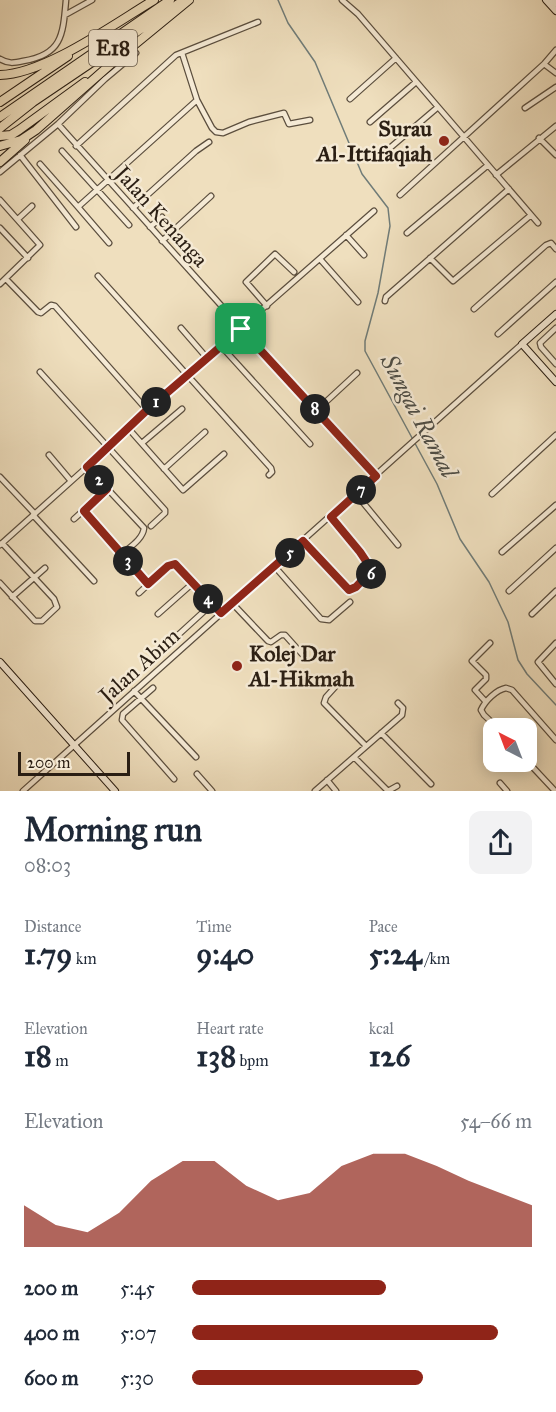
<!DOCTYPE html>
<html lang="en">
<head>
<meta charset="utf-8">
<style>
  :root { --surface:#fff; --page:#f2f2f3; --text:#1f2937; --muted:#747a83; --accent:#8f2418 }
  body { margin:0; font-family:"IM FELL Great Primer",serif; background:var(--page); color:var(--text); height:100vh; display:flex; flex-direction:column; font-size:22px; white-space:nowrap }
  * { box-sizing:border-box; margin:0 }
  p { font-size:20px; color:var(--muted) }
  .icon { flex:none; width:33px; height:33px; fill:none; stroke:currentColor; stroke-width:2; stroke-linecap:round; stroke-linejoin:round }
  .map { position:relative; height:791px; overflow:hidden }
  .sheet { display:flex; flex-direction:column; background:var(--surface); flex:1 }
  .sheet>* { flex:none }
  .needle { width:39px; rotate:318deg }
  .tools { position:absolute; left:483px; top:718px; display:grid; gap:12px }
  .tools a { display:grid; place-items:center; width:54px; height:54px; border-radius:12px; background:var(--surface); box-shadow:0 3px 15px #0003; font-size:30px }
  .scale { position:absolute; left:18px; bottom:15px; width:112px; box-sizing:border-box; padding-left:6px; border:3px solid #2a1e13; border-top:0; font-size:16px; line-height:21px; white-space:nowrap; color:#2a1e13; -webkit-text-stroke:4px #f5ead5; paint-order:stroke }
  .pin { position:absolute; display:grid; place-items:center; width:51px; height:51px; color:#fff; margin:-26px; border-radius:12px; box-shadow:0 3px 9px #0006 }
  .km { position:absolute; width:30px; height:30px; margin:-15px; border-radius:50%; background:#222; color:#fff; font-size:16px; line-height:30px; text-align:center }
  .round { display:grid; place-items:center; flex:none; width:63px; height:63px; border-radius:12px; background:var(--page) }
  .summary { display:flex; align-items:center; justify-content:space-between; height:102px; padding:0 24px }
  h1 { font-size:33px; font-weight:800; line-height:45px }
  .metrics { display:grid; grid-template-columns:repeat(3,1fr); gap:9px; height:102px; padding:6px 24px }
  .metrics div { display:grid; align-content:center }
  .metrics b { font-size:30px; font-weight:800 }
  .metrics small { font-size:16px; font-weight:400 }
  .metrics p { font-size:16px }
  .chart { height:168px; padding:12px 24px }
  .chart p { display:flex; justify-content:space-between }
  .chart svg { width:100%; height:108px; margin-top:6px; fill:var(--accent); opacity:.7 }
  ul { padding:0 24px; list-style:none; font-size:20px }
  li { display:grid; grid-template-columns:96px 72px 1fr; align-items:center; height:45px }
  li i { height:15px; border-radius:8px; background:var(--accent) }
  .map>svg:first-child { display:block }
  .lines { fill:none; stroke-linecap:round; stroke-linejoin:round }
  .stream { stroke:#707c78; stroke-width:1.5 }
  .street-casing { stroke:#5b4e3e; stroke-width:7 }
  .secondary-casing { stroke:#2a1e13; stroke-width:8 }
  .highway-casing { stroke:#2a1e13; stroke-width:10 }
  .street { stroke:#f5ead5; stroke-width:4.5 }
  .secondary { stroke:#f5ead5; stroke-width:6 }
  .highway { stroke:#efdfbe; stroke-width:8 }
  .route-casing { stroke:#fff; stroke-width:12 }
  .route { stroke:#8f2418; stroke-width:8 }
  .poi-dot { fill:#8f2418; stroke:#f5ead5; stroke-width:2 }
  .labels { text-anchor:middle; stroke-width:5; stroke-linejoin:round; paint-order:stroke }
  .shield { fill:#f5ead5; stroke:#675b4d; stroke-width:1.5 }
  .shield-label { font-size:21px; font-weight:bold; fill:#2a1e13 }
  .poi-label { font-size:22px; font-weight:bold; fill:#2a1e13; stroke:#f5ead5; text-anchor:end }
  .street-label { font-size:22px; fill:#2a1e13; stroke:#f5ead5 }
  .water-label { font-size:24px; font-style:italic; fill:#4d4d46; stroke:#f5ead5 }
</style>
</head>
<body>
<div class="map">
<svg width="556" height="791" viewBox="0 0 556 791">
  <rect width="100%" height="100%" fill="#efdfbe"/>
  <filter id="stains"><feTurbulence type="fractalNoise" baseFrequency=".00333" numOctaves="4"/><feColorMatrix values="0 0 0 0 .2 0 0 0 0 .09 0 0 0 0 .02 0 0 0 .5 -.17"/></filter>
  <radialGradient id="worn" r=".72"><stop offset=".6" stop-color="#630" stop-opacity="0"/><stop offset="1" stop-color="#630" stop-opacity=".3"/></radialGradient>
  <g class="lines">
    <path class="stream" d="M278,0L288,23L315,62L362,174L388,208L390,226L378,293L365,341V351L437,484L460,539L489,582L508,622L518,660L527,674L556,705"/>
    <defs>
      <path id="street" d="M342,0L358,14L538,223
        M65,15L92,0
        M182,53L197,100L212,128L216,132L223,133L249,122L284,113L289,124L310,120
        M0,59C8,64 14,63 23,61C62,55 63,35 66,0
        M544,64L556,73
        M350,99L396,58
        M525,108L556,87
        M370,122L416,82
        M58,124L316,411L357,373
        M539,138L556,155
        M76,146L176,55L258,22
        M391,147L438,107
        M62,151L129,225
        M20,155L76,227
        M40,164L78,207L197,100
        M0,172L58,124L105,79L136,53
        M496,175L556,126
        M400,195L544,64L556,50
        M0,200L40,245L0,284
        M78,207L109,243
        M133,208L196,151L209,142
        M18,219L32,206
        M150,227L162,217
        M0,228L28,258
        M407,233L488,165
        M346,235L364,255
        M162,241L211,196
        M430,258L453,281L531,215
        M320,259L358,302
        M98,276L271,468L272,472L269,475
        M6,279L38,312L41,313L51,305L55,306L147,410
        M385,301L386,297L509,189
        M267,306L246,282L275,254L294,272
        M474,309L546,245L551,243L556,249
        M181,328L207,358
        M556,328L540,343L541,347L556,364
        M498,334L556,282
        M221,346L310,444
        M40,372L165,510V513L151,526
        M316,411L376,476
        M128,428L183,490L224,454
        M142,443L182,409
        M49,455L71,481
        M87,467L144,528C143,539 130,547 122,554
        M164,469L205,432
        M0,477L35,514
        M356,494L398,545
        M492,494L556,435
        M84,511L148,584
        M33,515L94,581
        M74,519L107,489
        M303,541L346,588L351,590C359,586 372,577 372,568L331,517
        M0,545L87,467L147,410L374,211
        M502,552L556,505
        M275,567L321,619L329,620L350,602
        M0,583L35,621H42L57,607L54,599L2,543
        M509,591L556,548
        M139,593L168,566L171,564H175L221,613
        M12,597L45,568
        M232,603L268,641L271,642L281,635H285L302,654
        M158,614L193,583
        M532,614L556,591
        M177,636L212,604
        M556,643L538,662L556,684
        M336,686L326,697L324,703L366,746
        M153,688L123,714L122,720L174,779
        M134,691L196,757
        M486,702L475,690L486,679V675L472,661L490,643
        M499,729L484,715L481,710C485,701 496,690 506,688L512,690L556,740
        M381,733L431,784
        M354,757L388,791L397,786
        M526,760L555,791
        M197,774L212,791
        M327,780L336,791
        M500,783L507,791
        M23,791L522,344
        M315,791L402,715L403,708L398,703"/>
      <path id="secondary" d="M546,0L556,11
        M553,0L556,3
        M556,314L522,344L556,382
        M0,662L115,791"/>
      <path id="highway" d="M0,75C45,74 114,24 154,0
        M0,102L68,56
        M0,117L170,0
        M0,128L33,102L181,2
        M0,136L11,135L19,130L85,82
        M0,146L21,140L36,130L111,64L189,0
        M0,162L25,140"/>
    </defs>
    <use href="#street" class="street-casing"/>
    <use href="#secondary" class="secondary-casing"/>
    <use href="#highway" class="highway-casing"/>
    <use href="#street" class="street"/>
    <use href="#secondary" class="secondary"/>
    <use href="#highway" class="highway"/>
  </g>
  <g class="lines">
    <defs>
      <path id="route" d="M241,329L376,476L331,517L360,552L372,570L356,587L349,590L303,541L221,613L175,564L168,566L148,584L84,511L107,489L87,467L147,410Z"/>
    </defs>
    <use href="#route" class="route-casing"/>
    <use href="#route" class="route"/>
  </g>
  <g class="poi-dot">
    <circle cx="444" cy="141" r="6"/>
    <circle cx="237" cy="666" r="6"/>
  </g>
  <g class="labels">
    <rect class="shield" x="89" y="30" width="48" height="36" rx="4.5"/>
    <g class="shield-label">
      <text x="113" y="55">E18</text>
    </g>
    <g class="poi-label">
      <text x="432" y="136">Surau<tspan x="432" dy="25">Al-Ittifaqiah</tspan></text>
      <text x="249" y="661" text-anchor="start">Kolej Dar<tspan x="249" dy="25">Al-Hikmah</tspan></text>
    </g>
    <g class="street-label">
      <text transform="translate(162 216) rotate(48)" y="8">Jalan Kenanga</text>
      <text transform="translate(139 665) rotate(-42)" y="8">Jalan Abim</text>
    </g>
    <g class="water-label">
      <text transform="translate(419 416) rotate(62)" y="8">Sungai Ramal</text>
    </g>
  </g>
  <rect width="100%" height="100%" filter="url(#stains)"/>
  <rect width="100%" height="100%" fill="url(#worn)"/>
</svg>
<div class="tools">
<a><svg class="needle" viewBox="-14 -14 28 28"><path d="M0-13l5 13h-10z" fill="#e53935"/><path d="M0 13l5-13h-10z" fill="#747a83"/></svg></a>
</div>
<div class="scale">200 m</div>
<div class="pin" style="left:241px;top:329px;background:#1e9e55"><svg class="icon" aria-label="arrive" viewBox="0 0 24 24"><path d="M6 21V4h12l-3 4 3 4H6"/></svg></div>
<b class="km" style="left:156px;top:402px">1</b>
<b class="km" style="left:99px;top:480px">2</b>
<b class="km" style="left:128px;top:561px">3</b>
<b class="km" style="left:208px;top:599px">4</b>
<b class="km" style="left:290px;top:553px">5</b>
<b class="km" style="left:371px;top:574px">6</b>
<b class="km" style="left:361px;top:490px">7</b>
<b class="km" style="left:315px;top:409px">8</b>
</div>
<section class="sheet">
<div class="summary"><div><h1>Morning run</h1><p>08:03</p></div><a class="round"><svg class="icon" aria-label="share" viewBox="0 0 24 24"><path d="M12 15V3M7 8l5-5 5 5M5 13v7h14v-7"/></svg></a></div>
<div class="metrics">
<div><p>Distance</p><b>1.79<small> km</small></b></div>
<div><p>Time</p><b>9:40</b></div>
<div><p>Pace</p><b>5:24<small> /km</small></b></div>
</div>
<div class="metrics">
<div><p>Elevation</p><b>18<small> m</small></b></div>
<div><p>Heart rate</p><b>138<small> bpm</small></b></div>
<div><p>kcal</p><b>126</b></div>
</div>
<div class="chart"><p><span>Elevation</span>54–66 m</p>
<svg viewBox="0 0 160 44" preserveAspectRatio="none"><path d="M0 44V27L10 35L20 38L30 30L40 17L50 9L60 9L70 19L80 25L90 22L100 11L110 6L120 6L130 11L140 17L150 22L160 27V44z"/></svg>
</div>
<ul>
<li><b>200 m</b>5:45<i style="width:57%"></i></li>
<li><b>400 m</b>5:07<i style="width:90%"></i></li>
<li><b>600 m</b>5:30<i style="width:68%"></i></li>
</ul>
</section>
</body>
</html>
